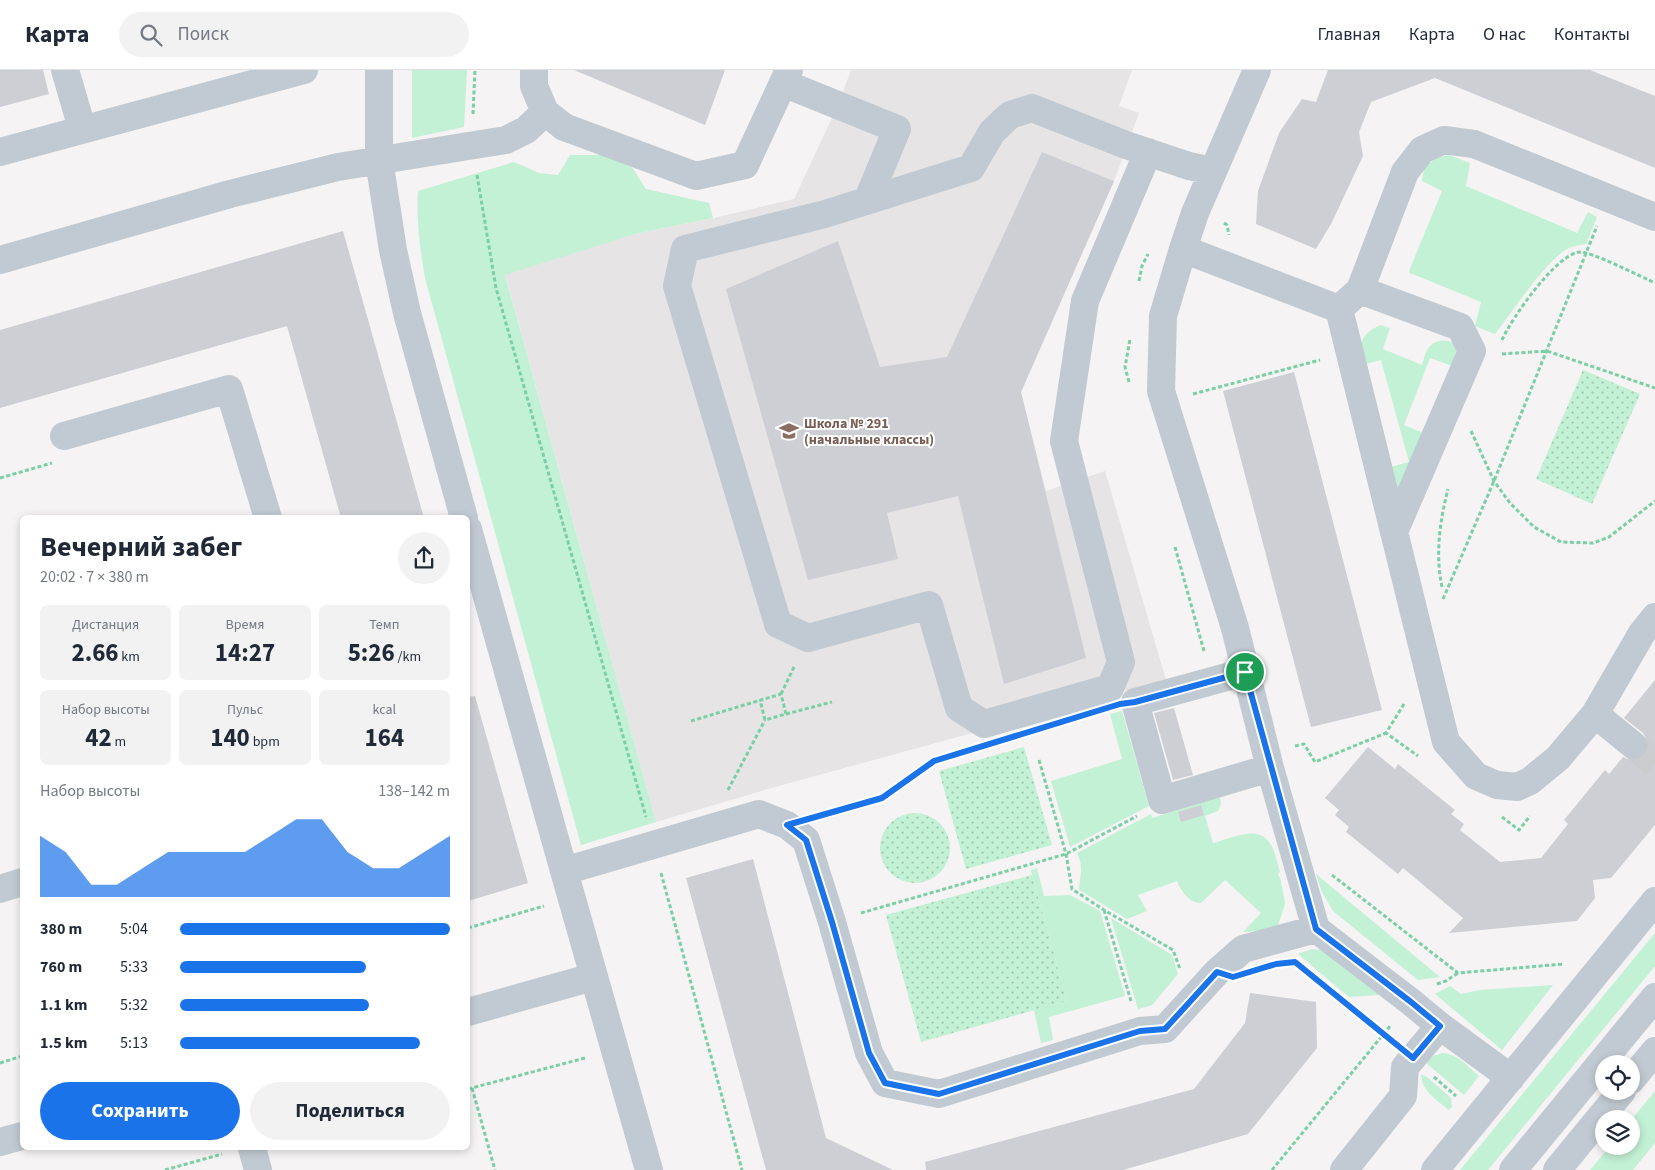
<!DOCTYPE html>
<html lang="ru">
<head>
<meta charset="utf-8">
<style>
  :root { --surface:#fff; --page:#f2f2f3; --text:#1f2937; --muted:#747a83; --line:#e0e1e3; --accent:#1a73e8 }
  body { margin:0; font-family:"Source Sans 3",sans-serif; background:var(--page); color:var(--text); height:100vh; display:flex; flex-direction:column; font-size:19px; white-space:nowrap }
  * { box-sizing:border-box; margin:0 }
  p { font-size:16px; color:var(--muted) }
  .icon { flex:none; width:28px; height:28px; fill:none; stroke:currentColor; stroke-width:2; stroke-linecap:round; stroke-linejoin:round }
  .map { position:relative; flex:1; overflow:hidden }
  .panel { position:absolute; left:20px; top:445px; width:450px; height:635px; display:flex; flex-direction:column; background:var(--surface); border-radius:8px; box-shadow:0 2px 8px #0003 }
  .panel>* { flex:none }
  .controls { position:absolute; left:1595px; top:985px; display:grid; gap:10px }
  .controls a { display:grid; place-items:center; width:45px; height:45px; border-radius:50%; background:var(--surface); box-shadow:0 2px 8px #0003; font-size:25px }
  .pin { position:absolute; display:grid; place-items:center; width:42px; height:42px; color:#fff; margin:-21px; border:2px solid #fff; border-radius:50%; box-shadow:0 1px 5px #0007 }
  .round { display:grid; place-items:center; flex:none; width:52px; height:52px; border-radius:26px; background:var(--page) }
  .head { display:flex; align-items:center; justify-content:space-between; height:85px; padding:0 20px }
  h1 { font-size:28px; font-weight:700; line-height:38px }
  .figures { display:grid; grid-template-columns:repeat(3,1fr); gap:8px; height:85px; padding:5px 20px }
  .figures div { display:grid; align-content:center; border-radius:8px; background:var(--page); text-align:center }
  .figures b { font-size:25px; font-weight:700 }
  .figures small { font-size:14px; font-weight:400 }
  .figures p { font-size:14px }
  .chart { height:140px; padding:10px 20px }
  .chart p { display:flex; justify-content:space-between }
  .chart svg { width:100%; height:90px; margin-top:5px; fill:var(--accent); opacity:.7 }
  .action { display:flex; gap:10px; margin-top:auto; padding:10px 20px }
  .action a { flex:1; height:58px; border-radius:30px; background:var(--accent); color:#fff; font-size:20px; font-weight:700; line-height:58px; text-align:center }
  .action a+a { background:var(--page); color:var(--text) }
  ul { padding:0 20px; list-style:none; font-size:16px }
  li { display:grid; grid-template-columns:80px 60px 1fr; align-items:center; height:38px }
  li i { height:12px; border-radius:6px; background:var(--accent) }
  header { display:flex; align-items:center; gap:30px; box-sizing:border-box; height:70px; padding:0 25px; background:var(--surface); border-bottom:1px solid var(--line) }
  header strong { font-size:24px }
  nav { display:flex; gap:28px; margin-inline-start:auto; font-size:18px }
  .search { width:350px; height:45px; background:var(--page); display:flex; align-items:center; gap:12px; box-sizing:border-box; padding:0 18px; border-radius:28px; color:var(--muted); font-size:19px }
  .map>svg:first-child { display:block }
  .education { fill:#e6e4e5 }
  .grass { fill:#c3f1d5 }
  .park { fill:url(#park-dots) }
  .building { fill:#cdcfd5 }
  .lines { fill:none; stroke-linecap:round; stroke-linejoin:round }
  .minor-tunnel { stroke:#caccce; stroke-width:28; stroke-dasharray:28 14; stroke-linecap:butt }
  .path { stroke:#7ad0a6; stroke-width:3; stroke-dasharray:4 2.5; stroke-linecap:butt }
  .minor { stroke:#c1cad2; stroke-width:28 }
  .route-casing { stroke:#fff; stroke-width:10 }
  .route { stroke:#1a73e8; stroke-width:6 }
  .labels { text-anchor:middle; stroke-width:4; stroke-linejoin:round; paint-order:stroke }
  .education-label { font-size:14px; font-weight:bold; fill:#785e54; stroke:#fff; text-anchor:start }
</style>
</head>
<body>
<header>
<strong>Карта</strong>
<div class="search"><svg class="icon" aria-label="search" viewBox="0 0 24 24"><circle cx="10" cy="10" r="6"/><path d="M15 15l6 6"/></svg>Поиск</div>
<nav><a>Главная</a><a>Карта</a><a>О нас</a><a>Контакты</a></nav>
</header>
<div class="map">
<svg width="1655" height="1100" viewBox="0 0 1655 1100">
  <defs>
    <pattern id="park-dots" width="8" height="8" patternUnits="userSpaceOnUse" patternTransform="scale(1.25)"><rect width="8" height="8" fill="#c3f1d5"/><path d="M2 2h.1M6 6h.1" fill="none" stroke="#a0c6b0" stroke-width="1.8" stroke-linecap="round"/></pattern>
  </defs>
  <rect width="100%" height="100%" fill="#f5f3f3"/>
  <path class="education" d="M851,0H1132L1119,36L1139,43L1114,111L1021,322L1046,421L1105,401L1166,610L775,717L656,752L505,204L635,164L714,148L794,129L838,35Z"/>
  <path class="grass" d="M412,0H467L464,57L412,68Z
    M570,85H602L630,94L646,119L709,133L713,148L635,164L505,205L656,752L581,775L425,208C420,178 416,151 418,121L514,92L539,103L558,105Z
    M1449,85L1470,93L1466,116L1577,163L1588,142L1597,147L1586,174C1580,175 1573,176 1567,179C1545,192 1512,242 1495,264L1475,256L1481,232L1410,203L1409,201L1442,121L1422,111L1424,98L1436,88Z
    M1381,255L1390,258L1383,279L1422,295C1424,289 1426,278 1432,274C1441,268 1456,269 1457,281C1458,285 1456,289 1455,293L1450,295L1430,288L1404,355L1421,362L1425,366L1406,413L1396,421L1390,397L1409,392L1381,290L1361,295C1358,274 1361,263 1381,255Z
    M1122,641L1149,736L1070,777L1051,711L1122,689L1110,644Z
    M1220,727L1221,734L1218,741L1205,746L1213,773C1229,770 1256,754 1269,772C1275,779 1277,793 1280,802L1278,803L1279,807H1280L1285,834L1278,855L1268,861L1243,862L1261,843L1225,810L1201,833C1189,833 1181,821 1177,811L1138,825L1147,841L1127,849L1079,820C1080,804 1084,798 1077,783L1151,744L1152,748Z
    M1037,798L1044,826L1070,825L1100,841L1125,926L1049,947L1053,970L1041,973L1034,940L1067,931L1032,805L1031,800Z
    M1316,804L1440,907L1418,910L1333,841L1322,822Z
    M1111,848L1172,885L1178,904L1152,935L1138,939Z
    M1655,863V896L1488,1100H1460Z
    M1312,879L1321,880L1330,885L1379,925L1349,927L1298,884Z
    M1553,915L1502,980L1435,924L1450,916L1461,924L1480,920Z
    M1442,983C1458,984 1467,996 1479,1006L1464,1025L1426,993L1430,987Z
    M1421,1004L1427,1007L1451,1028L1452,1037L1449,1040C1437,1030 1422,1022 1421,1004Z
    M1655,1021V1073L1633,1100H1590L1610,1076H1631V1050Z"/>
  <path class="park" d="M1583,300L1640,324L1592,434L1536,409Z
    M1024,677L1052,775L966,799L939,701Z
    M880 778a35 35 0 1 1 70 0a35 35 0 1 1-70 0Z
    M1032,805L1067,931L921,972L886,845Z"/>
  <path class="building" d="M0,0H43L49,24L0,37Z
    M574,0H725L705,55Z
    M1328,0H1590L1655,26V98L1435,8L1371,32L1359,62L1363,86L1331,154L1316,179L1256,154L1258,121L1279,63L1302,29L1316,32Z
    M1042,82L1114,111L1021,322L1086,588L1004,614L958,426L887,443L898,489L808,510L726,219L838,171L880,297L947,287Z
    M343,161L424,448H341L287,256L0,338V260Z
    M1294,302L1382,640L1311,657L1223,321Z
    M1655,610V755L1611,808L1593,810L1595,828L1577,851L1449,863L1463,848L1403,798L1398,804L1346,762L1349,757L1335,745L1339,740L1325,728L1368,677L1395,699L1398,694L1455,740L1451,744L1464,754L1460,760L1500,792L1541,788L1568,754L1564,750L1605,700L1609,704L1623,687L1630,690H1638L1645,684L1648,677L1647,669L1643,663L1624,648Z
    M475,626L528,813L468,831V627Z
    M1174,638L1193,705L1173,710L1154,643Z
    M1201,735L1204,745L1181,752L1178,742Z
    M753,789L826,1068L893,1100H766L686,808Z
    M1250,923L1316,932L1317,978L1248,1064L1123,1100H926L925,1092L1194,1019L1245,953Z"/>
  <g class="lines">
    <path class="minor-tunnel" d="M1633,675L1655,693"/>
    <path class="path" d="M473,44L475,0
      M477,105L496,218L646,747
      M1224,153L1227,155L1229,165
      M1139,211L1142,196L1148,184
      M1502,270C1511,249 1557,183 1580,182C1590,181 1642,207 1655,213
      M1502,284L1547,281L1655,318
      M1129,312L1125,297L1130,269
      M1193,324L1320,290
      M1471,361L1494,411L1510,433L1534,457L1561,472L1593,473L1609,467L1655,431
      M0,408L52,393
      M1175,477L1204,581
      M1442,517C1435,483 1440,451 1448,419
      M1443,529L1494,411L1597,156
      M781,624L795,595
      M1404,634L1386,663L1418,686
      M786,644L832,632
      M691,651L781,624L786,644L765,650L760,630
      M1295,676L1304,674L1315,692L1386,663
      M1039,690L1066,784L1072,819L1104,840L1173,880L1180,899
      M728,720L765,650
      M824,744L882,728L933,691L967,680
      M1502,747L1519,760L1530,746
      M661,803L742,1100
      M1332,805L1458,903L1564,894
      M1104,840L1131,931
      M861,843L1066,784L1137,746
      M468,858L544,836
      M1300,896L1390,969
      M1437,914L1446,911L1458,903
      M0,993L22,986
      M1434,1007L1456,1026
      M472,1018L495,1100
      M468,1019L585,988
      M165,1100L222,1084
      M1272,1100L1391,955"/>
    <path class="minor" d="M65,0L82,58
      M379,0V90L393,180L407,243L464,448
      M534,0V16L545,42
      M1257,0L1195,143L1183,179L1163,246L1161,321L1235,558L1270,698L1316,859L1411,932L1440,956L1511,1008
      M783,13L897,59L868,129
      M0,82L304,0
      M1148,82L1085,231L1064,371L1121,592L1110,618L984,654L959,638L929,535L808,568L778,554L677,216L685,179L825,144L971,98L992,62L1010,45L1032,38L1126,75L1189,96L1213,101
      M1183,179L1339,239L1446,672L1476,706L1497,715L1517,717L1530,711L1558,688L1595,644L1642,563L1655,547
      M0,190L230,124L338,97L506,70L526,60L545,42L564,57L696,106L745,95L789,0
      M1360,220L1460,257L1472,281L1394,462
      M1339,239L1360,220L1405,102L1422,80L1444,70L1474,74L1655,147
      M64,366L229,319L268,448
      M468,459L564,801
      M1245,602L1135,632L1162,730L1270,698
      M1595,644L1633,675
      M0,819L22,812
      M468,942L593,907
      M1631,1010L1655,981
      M0,1072L22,1066
      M252,1078L258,1100
      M649,1100L564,801L759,744L787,755L806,770L832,852L869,983L885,1013L939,1024L1140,961L1165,959L1217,902L1243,879L1316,859
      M1344,1100L1403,1026L1405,997L1440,956
      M1435,1100L1655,831
      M1513,1100L1655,927
      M1557,1100L1622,1021"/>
  </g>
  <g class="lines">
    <defs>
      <path id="route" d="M1245,602L1316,859L1411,932L1440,956L1413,988L1295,892L1276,894L1233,907L1217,902L1165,959L1140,961L939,1024L885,1013L869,983L832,852L806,770L787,755L882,728L934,691L1120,634L1135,632Z"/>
    </defs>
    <use href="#route" class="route-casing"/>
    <use href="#route" class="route"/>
  </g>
  <defs>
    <symbol id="school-bare" viewBox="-9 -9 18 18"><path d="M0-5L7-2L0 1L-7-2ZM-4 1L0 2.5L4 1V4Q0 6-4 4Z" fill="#8d6e63" stroke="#fff" stroke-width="2.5" paint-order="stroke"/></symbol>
  </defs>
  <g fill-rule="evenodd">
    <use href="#school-bare" x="775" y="347" width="28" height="28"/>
  </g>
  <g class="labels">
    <g class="education-label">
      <text x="804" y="358">Школа № 291<tspan x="804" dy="16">(начальные классы)</tspan></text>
    </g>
  </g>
</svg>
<div class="controls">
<a><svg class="icon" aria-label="locate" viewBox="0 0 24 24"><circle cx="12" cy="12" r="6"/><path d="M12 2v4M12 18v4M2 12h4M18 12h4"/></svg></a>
<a><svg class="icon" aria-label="layers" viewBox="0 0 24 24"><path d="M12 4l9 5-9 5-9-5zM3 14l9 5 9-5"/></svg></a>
</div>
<div class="pin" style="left:1245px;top:602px;background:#1e9e55"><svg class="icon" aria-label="arrive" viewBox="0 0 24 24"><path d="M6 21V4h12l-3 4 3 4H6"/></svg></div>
<section class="panel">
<div class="head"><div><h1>Вечерний забег</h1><p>20:02 · 7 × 380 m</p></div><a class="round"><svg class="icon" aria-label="share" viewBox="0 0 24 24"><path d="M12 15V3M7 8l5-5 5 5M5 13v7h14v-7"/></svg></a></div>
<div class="figures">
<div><p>Дистанция</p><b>2.66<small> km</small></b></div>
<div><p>Время</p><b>14:27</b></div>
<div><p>Темп</p><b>5:26<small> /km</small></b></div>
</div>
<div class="figures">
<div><p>Набор высоты</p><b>42<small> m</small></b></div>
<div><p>Пульс</p><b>140<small> bpm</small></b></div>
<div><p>kcal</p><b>164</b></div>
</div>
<div class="chart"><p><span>Набор высоты</span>138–142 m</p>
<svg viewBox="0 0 160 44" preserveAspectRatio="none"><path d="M0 44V14L10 22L20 38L30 38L40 30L50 22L60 22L70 22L80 22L90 14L100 6L110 6L120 22L130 30L140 30L150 22L160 14V44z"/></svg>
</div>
<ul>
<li><b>380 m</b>5:04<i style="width:100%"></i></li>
<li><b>760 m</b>5:33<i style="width:69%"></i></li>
<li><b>1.1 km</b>5:32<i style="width:70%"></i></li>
<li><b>1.5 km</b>5:13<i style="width:89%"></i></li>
</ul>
<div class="action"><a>Сохранить</a><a>Поделиться</a></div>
</section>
</div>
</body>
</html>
